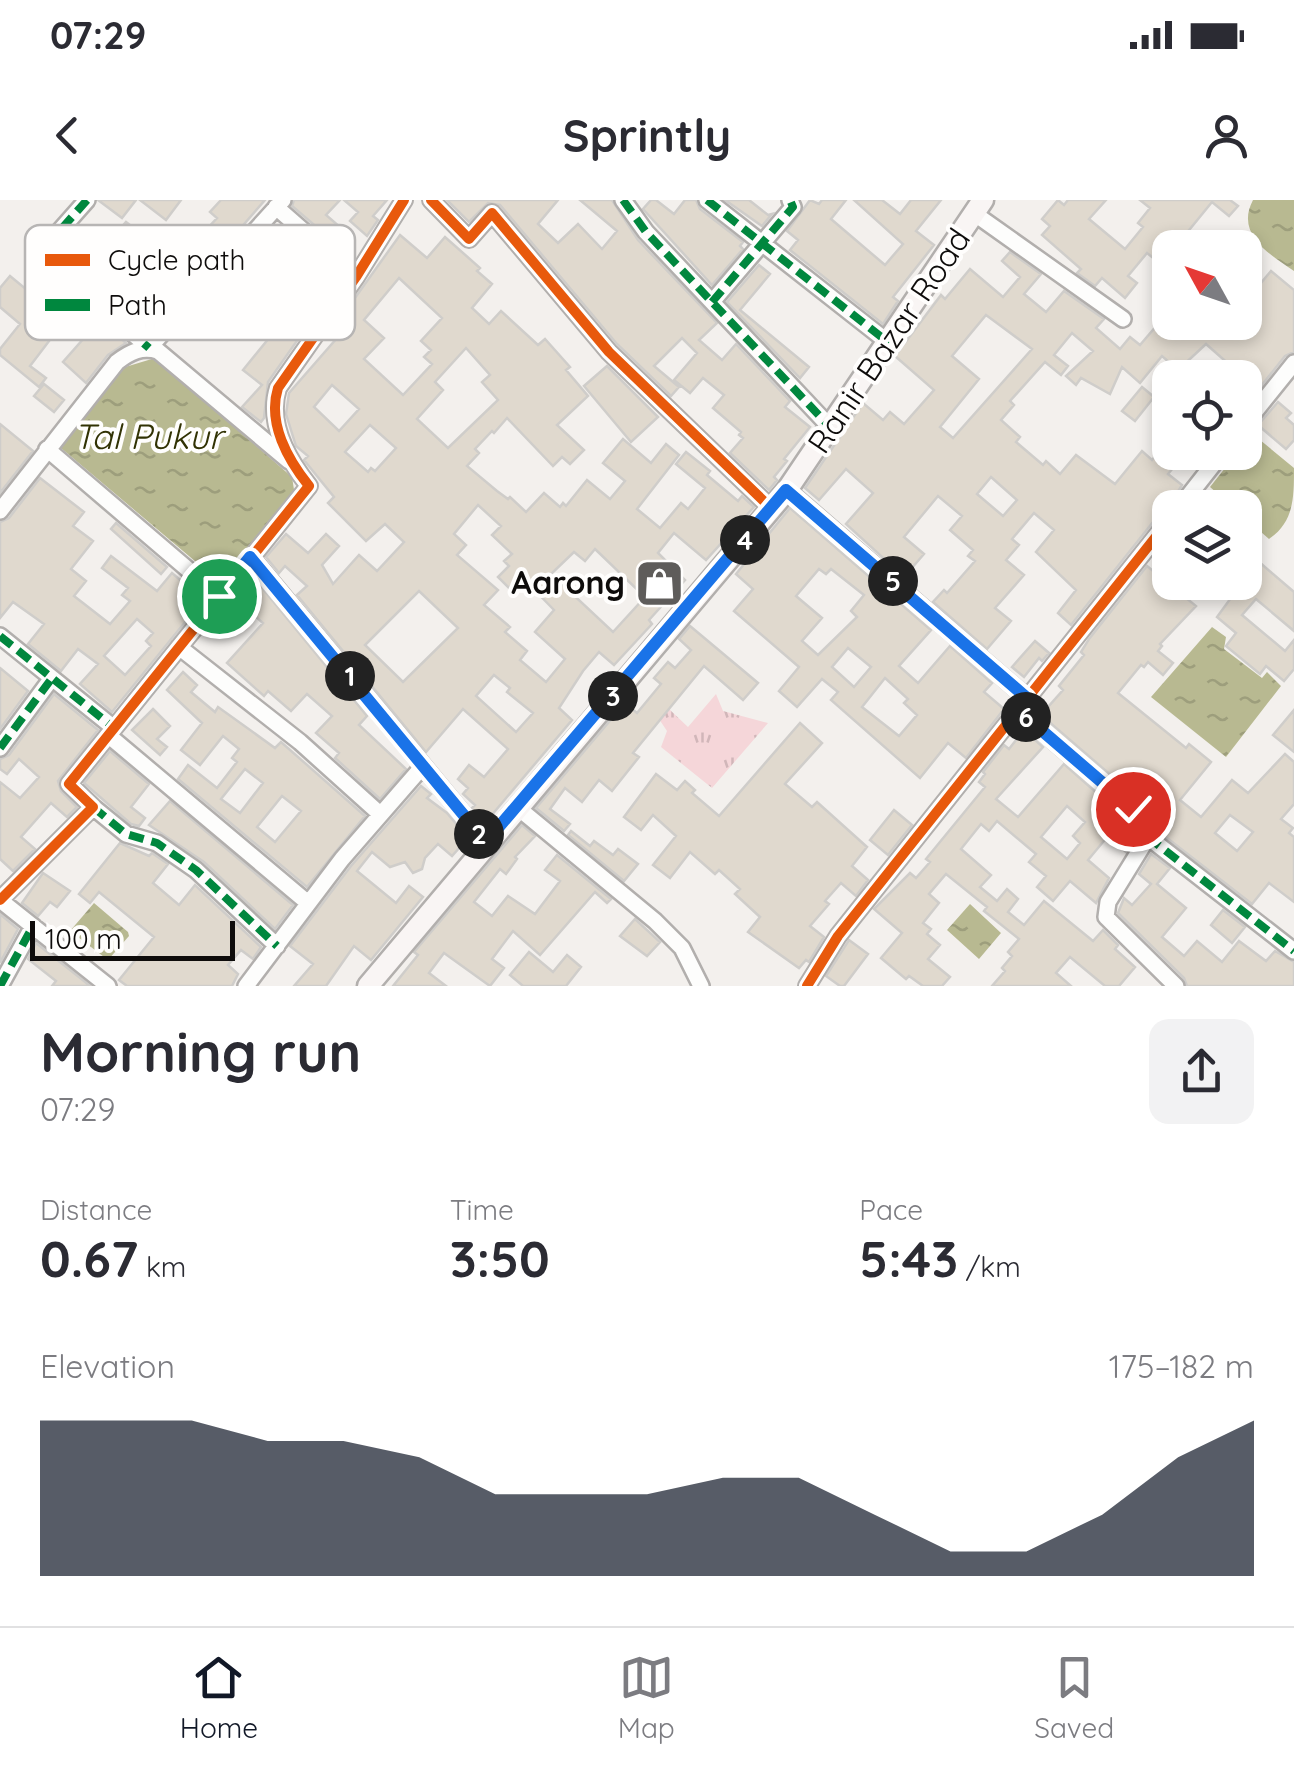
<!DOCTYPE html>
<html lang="en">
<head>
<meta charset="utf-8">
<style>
  :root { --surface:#fff; --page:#f2f2f3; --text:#2b2b33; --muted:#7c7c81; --line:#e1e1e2; --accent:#111827 }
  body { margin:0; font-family:Quicksand,sans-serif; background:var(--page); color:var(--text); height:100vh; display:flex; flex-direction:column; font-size:38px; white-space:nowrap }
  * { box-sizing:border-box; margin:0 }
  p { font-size:32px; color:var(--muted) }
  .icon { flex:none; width:55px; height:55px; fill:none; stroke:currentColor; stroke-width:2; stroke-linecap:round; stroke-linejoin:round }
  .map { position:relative; height:786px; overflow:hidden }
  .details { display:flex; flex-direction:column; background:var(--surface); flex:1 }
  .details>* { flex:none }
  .needle { width:65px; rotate:310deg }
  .tools { position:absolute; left:1152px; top:30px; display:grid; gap:20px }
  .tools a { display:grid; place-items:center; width:110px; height:110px; border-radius:20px; background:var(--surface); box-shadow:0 5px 15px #0003; font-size:50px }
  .scale { position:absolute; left:30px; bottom:25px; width:205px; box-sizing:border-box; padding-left:10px; border:5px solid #0e0c0b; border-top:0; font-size:28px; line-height:35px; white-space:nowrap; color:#0e0c0b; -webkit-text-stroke:8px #fffefd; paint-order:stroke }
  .pin { position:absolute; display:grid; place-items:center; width:85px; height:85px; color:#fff; margin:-42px; border:5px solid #fff; border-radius:50%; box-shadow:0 2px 10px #0007 }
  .km { position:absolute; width:50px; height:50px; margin:-25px; border-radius:50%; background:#222; color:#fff; font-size:28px; line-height:50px; text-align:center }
  .round { display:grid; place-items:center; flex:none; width:105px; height:105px; border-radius:20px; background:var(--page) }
  .headline { display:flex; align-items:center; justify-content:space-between; height:170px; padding:0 40px }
  h1 { font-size:55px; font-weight:700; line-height:75px }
  .metrics { display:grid; grid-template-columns:repeat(3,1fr); gap:15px; height:170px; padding:10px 40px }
  .metrics div { display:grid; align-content:center }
  .metrics b { font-size:50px; font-weight:700 }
  .metrics small { font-size:28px; font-weight:400 }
  .metrics p { font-size:28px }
  .chart { height:280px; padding:20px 40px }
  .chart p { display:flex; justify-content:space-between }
  .chart svg { width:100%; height:180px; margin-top:10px; fill:var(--accent); opacity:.7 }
  .status { display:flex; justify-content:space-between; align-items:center; height:70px; padding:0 50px; background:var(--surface); direction:ltr }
  .status svg { height:28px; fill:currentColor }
  header { display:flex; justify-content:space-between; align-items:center; height:130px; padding:0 40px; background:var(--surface); font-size:45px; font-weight:700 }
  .menu { display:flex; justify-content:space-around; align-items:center; height:140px; border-top:2px solid var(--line); background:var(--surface); font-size:28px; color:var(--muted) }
  .menu a { display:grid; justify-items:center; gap:5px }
  .menu .selected { color:var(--accent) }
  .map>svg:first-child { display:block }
  .grass { fill:url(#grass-tufts) }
  .water { fill:url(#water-ripples) }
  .building { fill:#e0d9ce; stroke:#cfcdca; stroke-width:2.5; fill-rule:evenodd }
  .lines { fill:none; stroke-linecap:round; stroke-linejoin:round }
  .minor-casing { stroke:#b2afad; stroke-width:20 }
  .secondary-casing { stroke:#b2afad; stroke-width:25 }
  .minor { stroke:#fdfdfc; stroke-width:15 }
  .secondary { stroke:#f9f5f4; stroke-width:20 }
  .quiet { stroke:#00873e; stroke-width:8; stroke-dasharray:15 8; stroke-linecap:butt }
  .cycleway-casing { stroke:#fffefd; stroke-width:16 }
  .cycleway { stroke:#e8590c; stroke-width:10 }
  .route-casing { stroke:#fff; stroke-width:20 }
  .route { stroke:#1a73e8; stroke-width:12 }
  .labels { text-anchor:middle; stroke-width:8; stroke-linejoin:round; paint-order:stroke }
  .street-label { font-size:32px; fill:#0e0c0b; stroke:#fffefd }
  .poi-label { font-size:32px; font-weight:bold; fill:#0e0c0b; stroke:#fffefd; text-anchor:end }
  .water-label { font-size:35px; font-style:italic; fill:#313204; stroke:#fffefd }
  .key { fill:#fffefd; stroke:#b7b5b4; stroke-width:2.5 }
  .key-label { font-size:28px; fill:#0e0c0b }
</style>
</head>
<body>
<div class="status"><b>07:29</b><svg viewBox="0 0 49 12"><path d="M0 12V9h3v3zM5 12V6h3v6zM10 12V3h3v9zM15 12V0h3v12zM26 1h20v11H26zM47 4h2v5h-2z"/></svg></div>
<header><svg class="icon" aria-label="back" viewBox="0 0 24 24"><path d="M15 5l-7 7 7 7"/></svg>Sprintly<svg class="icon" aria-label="person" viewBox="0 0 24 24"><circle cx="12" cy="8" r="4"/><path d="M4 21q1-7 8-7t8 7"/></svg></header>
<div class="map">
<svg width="1294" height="786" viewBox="0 0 1294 786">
  <defs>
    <pattern id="grass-tufts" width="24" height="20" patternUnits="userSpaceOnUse" patternTransform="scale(2.5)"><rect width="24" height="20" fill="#f5d6d9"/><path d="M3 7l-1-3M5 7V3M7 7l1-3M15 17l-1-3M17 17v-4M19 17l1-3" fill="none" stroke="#d1b6b9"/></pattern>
    <pattern id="water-ripples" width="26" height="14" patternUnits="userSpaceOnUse" patternTransform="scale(2.5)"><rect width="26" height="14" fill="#b8b991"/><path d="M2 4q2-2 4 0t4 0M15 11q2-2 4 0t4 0" fill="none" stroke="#9d9e7c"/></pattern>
  </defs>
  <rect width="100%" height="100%" fill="#f3f0ed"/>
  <path class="grass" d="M716,494L723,511L768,523L712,588L661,547L667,531L659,519L669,509L688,527Z"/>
  <path class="water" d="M1253,0H1294V71C1269,54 1235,34 1253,0Z
    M155,158L292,277L295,296L227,375L215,378L55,243L122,168Z
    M1254,235L1294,268C1294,298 1294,322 1269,339L1245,318V308L1233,307L1210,287L1237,253L1245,252V243Z
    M1212,427L1226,437L1224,449L1262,478L1267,472L1281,486L1226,557L1151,497Z
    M94,703L128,732L129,736L108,760L70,731Z
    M970,704L1001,733L979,759L947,730Z"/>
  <path class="building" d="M98,0H136L122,18Z
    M140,0H181L166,20Z
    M221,0H265L212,61L193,44L217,18L210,12Z
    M294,0H340L326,15L349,35L340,47L292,6Z
    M344,0H387L373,16L378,20L367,36L350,21L358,12Z
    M447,0H558L538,24L558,43L578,24L602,49L617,31L580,0H612L638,40L717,123L699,140L722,160L736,144L790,201L785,207L810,227L784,259L787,261L774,277L777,280L769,290L730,253L743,238L739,235L741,232L713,208L724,195L703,178L690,193L674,180L697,153L682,138L654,166L679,187L671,196L617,144L500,5L488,3L469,22Z
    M651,0H656L674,14L685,0H696L700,9L743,42L740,46L743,49L712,85L643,9Z
    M725,0H749L768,15L772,14L762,26Z
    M810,0L819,4L822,0H846L831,19L885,65L903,44L854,0H882L900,14L911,0H941L916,31L934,45L893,97L898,101L883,124L790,50L798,40L787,31Z
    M1058,0L1064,5L1068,0H1106L1089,19L1125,49L1143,27L1138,23L1150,8L1140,0H1230L1238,6L1229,16L1212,2L1181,40L1189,48H1170V91L1164,86L1161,88L1158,79L1167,69L1147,53L1128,76L1137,83L1125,98L1102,78L1095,86L1077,73L1081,69L1042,35L1050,26L1042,19Z
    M126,22L139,32L133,40L151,54L132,78L152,93L164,77L179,89L148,132L109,97L112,93L57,51L75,31L100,51Z
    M400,35L427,58L445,37L480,68L477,71L492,84L472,108L489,124L501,111L538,145L545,139L570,167L566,170L588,196L557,225L584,250L570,264L562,257L553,266L507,218L494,233L492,231L475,249L479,253L467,266L497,291L508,299L510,297L526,312L544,293L560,307L563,303L566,306L587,280L610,299L625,281L603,263L623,239L651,263L666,244L679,255L637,309L660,328L681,303L688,309L705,288L676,264L686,252L710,271L707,275L738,301L742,296L754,307L706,360L674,333L658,353L685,380L649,420L652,424L614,465L599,452L583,471L559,508L572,520L485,623L472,608L475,605L463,594L468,588L458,579L469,565L484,577L508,549L463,509L426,552L297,395L307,386L285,366L279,373L266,357L286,334L308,353L326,334L339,346L322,365L333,384L359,355L377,371L404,342L385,324L366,341L328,303L334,297L304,260L308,256L296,246L286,214L289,193L344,130L337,123ZM399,78L442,118L421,141L431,150L424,157L432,164L403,195L364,159L384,138L364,120ZM466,148L490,175L482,182L498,200L448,248L417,219L443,190L435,182ZM332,185L359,209L339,231L314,207ZM370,225L396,248L375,271L371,268L368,272L345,252ZM478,305L501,326L492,335L512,354L504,361L509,366L498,377L509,388L521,376L554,410L535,432L565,459L546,482L520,460L527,451L505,432L510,427L484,405L498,390L457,355L466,345L454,334ZM595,349L645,397L613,432L551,374L574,352L585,361ZM419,391L458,428L403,482L365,445ZM494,475L510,488L507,492L533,513L516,532L476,496Z
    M1010,52L1041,74L1024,94L1046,112L1064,91L1104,119L1096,128L1120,149L1130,137L1140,145L1170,110V122H1245V102L1271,71L1294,90V152L1285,156L1258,190L1206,144L1178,170L1162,156L1140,183L1122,167L1110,194L1081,178L1076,185L1066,176L1093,151L1072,133L1054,155L1068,166L1061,175L1045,162L1010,201L1014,205L1001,220L1020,237L1016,242L1043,265L1046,261L1060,274L1076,255L1115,284L1142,251L1152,260L1170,238V255L1178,262L1168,274L1182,285L1168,308L1161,312L1071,425L1058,413L1076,390L1036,352L1054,330L1034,313L1012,339L1019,345L1006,360L1024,375L995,408L1011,421L987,449L933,402L944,390L947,393L975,361L968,356L973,350L950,330L962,316L938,296L904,337L924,354L904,377L846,324L873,293L846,269L819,300L805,288L863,203L883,220L890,212L904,224L934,190L895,156L941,95L945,99L970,69L1003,97L1020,77L1002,61ZM986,115L1032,149L953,238L940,227L979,179L952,156ZM991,277L1017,300L1003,316L977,294Z
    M759,65L770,74L740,110L809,167L800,178L727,102Z
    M323,72L337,84L268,182L264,218L261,222L242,207L262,185L243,170Z
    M49,74L72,95L54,118L62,124L30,166L46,178L39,187L0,155V149L20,124L0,107V88L10,76L33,95Z
    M100,120L126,143L108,155L86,183L63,162Z
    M607,166L658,217L631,242L584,186Z
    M44,184L64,200L54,212L34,196Z
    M1142,187L1154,197L1135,221L1122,211Z
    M1278,202L1291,213L1286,218L1294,225V240L1286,249L1258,225Z
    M0,224L33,251L0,293Z
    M40,278L84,312L73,326L93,341L71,369L86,381L74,396L110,424L130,401L122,395L128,388L102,368L111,356L157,391L172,373L192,390L182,402L194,411L112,512L80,484L98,464L78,449L61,471L28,444L44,424L13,402L0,418V322L9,318ZM137,419L153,433L146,441L151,446L125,475L104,456Z
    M790,308L931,430L899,466L918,483L950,446L992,483L984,492L1004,509L966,558L948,543L920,578L831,500L838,492L822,479L797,507L779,491L799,467L734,411L753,389L736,374ZM819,369L826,374L831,369L864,395L851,411L857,417L818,455L802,441L822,418L796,396ZM848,448L871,467L854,487L832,467ZM885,478L908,499L904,503L917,515L899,536L862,507Z
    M116,323L167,367L161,374L111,329Z
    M1258,361L1294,392V431L1256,399L1242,415L1285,451L1294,440V469L1284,481L1266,466L1260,474L1226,446L1236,433L1217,417Z
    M1147,366L1196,406L1160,444L1162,446L1158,451L1173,463L1163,475L1148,462L1144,467L1141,465L1118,493L1186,548L1189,544L1211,562L1180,600L1201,617L1232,580L1248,593L1285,554L1294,562V604L1281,619L1293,628L1289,633L1294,637V702L1269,683L1252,704L1158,631L1163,620L1041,515L1063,490L1059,486L1084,455L1081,452L1089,439ZM1230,615L1253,632L1237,651L1215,633Z
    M254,378L367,516L359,525L406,569L380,599L335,558L339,553L316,533L332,516L307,494L291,511L268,491L264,496L227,463L263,423L235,398Z
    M690,426L758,483L743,500L704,466L633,553L639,557L612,591L599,580L582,602L565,588L550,609L570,624L564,631L536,608L625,503L637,513L661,484L654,478L668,462L675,468L691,450L679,439Z
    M1035,441L1049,453L1042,461L1039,458L1024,477L1012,467Z
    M0,468L28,491L0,529Z
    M183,472L197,485L191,492L215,512L218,507L275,548L281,542L365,616L307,687L178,579L188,565L217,588L237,562L232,558L239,549L223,536L200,565L181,550L202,523L167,490ZM245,569L263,583L240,613L221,599ZM282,596L301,611L275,642L257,627Z
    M54,494L98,530L58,581L61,591L77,607L67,617L51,603L21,637L35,649L13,671L0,659V582L20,598L39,577L19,559L7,574L0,569V559L9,555Z
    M153,509L170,526L157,539L167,547L160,555L132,530Z
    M1294,510V552L1273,535Z
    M800,523L822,543L785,584L812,607L817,602L867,647L852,666L868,680L856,696L841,683L825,701L829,704L810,726L824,737L809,762L806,760L799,768L748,732L760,717L735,694L740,689L719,670L715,674L690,652L670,678L653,665L676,636L653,615L641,630L624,617L656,574L677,590L685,581L695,590L692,593L719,616Z
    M1024,530L1043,547L996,599L1018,617L1064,564L1124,617L1122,619L1136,635L1126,652L1108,636L1088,660L1109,678L1096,703L1070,681L1053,701L1037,687L1046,676L1029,662L1036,654L997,621L989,631L981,624L961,649L991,675L980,687L997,701L1007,689L1018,699L1008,712L1024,725L1044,701L1093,741L1103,730L1118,745L1115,749L1135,767L1119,786H1105L1070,757L1056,773L1071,786H992L1005,771L1002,768L1012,756L1008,752L1019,739L984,711L987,707L946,674L929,694L939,703L923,723L931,729L927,734L940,745L928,759L950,777L942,786H923L909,776L906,779L881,758L902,733L874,709L910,673L916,678L930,662L926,659L985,587L979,582L985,574L983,572L1004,545L1009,549ZM1067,606L1085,622L1073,636L1080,643L1067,659L1041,637Z
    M110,551L149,584L131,607L145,618L139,626L131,624L84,583Z
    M421,586L431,594L427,598L447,613L468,638L452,656L438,644L425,658L422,669L413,673L405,662L390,667L372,652L357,671L396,703L409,686L423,697L371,760L354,746L326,786H294L313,764L290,746L351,666Z
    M170,601L293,705L275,729L204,662L149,625Z
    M894,610L912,625L888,655L870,640Z
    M522,625L535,636L515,657L517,659L506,674L500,669L474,702L492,716L508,696L535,714L560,681L545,670L557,655L611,699L607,703L595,692L540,755L513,731L492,759L504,768L490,786L444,753L429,773L446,786H393L418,755L414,752Z
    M571,631L590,646L594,641L613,655L618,649L638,664L624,681L568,635Z
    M120,643L149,656L152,653L168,664L153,683L179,705L195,685L261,747L253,759L241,750L228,765L238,774L232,786H127L119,780L154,737L99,692L90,703L79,694Z
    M1151,654L1170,668L1157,684L1186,708L1162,737L1184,756L1197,741L1222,762L1239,741L1266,761L1275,751L1294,762V786H1187L1184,778L1118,713L1124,698L1132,705L1151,684L1139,674Z
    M43,673L70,691L57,707L50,702L38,716L22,703Z
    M1223,710L1245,727L1232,743L1211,725Z
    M0,714L18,729L0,763Z
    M635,719L660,742L647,756L620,736Z
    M849,740L868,754L844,786H840L826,776Z
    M36,743L84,781L90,786H52L56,781L28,759Z
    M529,752L553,772L567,755L581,767L566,786H523L510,775Z"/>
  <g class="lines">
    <defs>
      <path id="minor" d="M87,0L41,52L149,148L283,0
        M431,0L469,39L492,13L609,152L771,308
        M623,0L646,32L830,227
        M707,0L889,143
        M276,7L356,77
        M975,14L1123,119
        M712,102L793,7L790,0
        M1245,224L1294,163
        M47,249L219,396
        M787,290L1027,498
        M1179,308L1223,252
        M0,311L117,162C130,152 142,146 158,151L289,261
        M251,357L486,642
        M0,436L114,528
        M179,447L300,542L380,614
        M1018,510L1133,609L1146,624L1148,637L1294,751
        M108,535L308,703
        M0,548L52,478
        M93,607L126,634L157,643L196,670L277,746
        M517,607L655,721L682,748L701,786
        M1148,637L1108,702L1106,717L1176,786
        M0,700L93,607L69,584L309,286C288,260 267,223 278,188L356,77L404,0
        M0,700L108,786
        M0,786L33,726
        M246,786L342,659L423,566
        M807,786L838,736L1170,319"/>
      <path id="secondary" d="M368,786L787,290L983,0"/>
    </defs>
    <use href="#minor" class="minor-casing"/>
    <use href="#secondary" class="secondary-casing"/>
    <use href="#minor" class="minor"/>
    <use href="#secondary" class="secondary"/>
    <path class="quiet" d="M87,0L41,52L149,148
      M623,0L646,32L830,227
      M707,0L889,143
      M712,102L793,7L790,0
      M0,436L114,528
      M1018,510L1133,609L1146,624L1148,637L1294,751
      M0,548L52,478
      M93,607L126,634L157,643L196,670L277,746
      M0,786L33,726"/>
    <defs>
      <path id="cycleway" d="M431,0L469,39L492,13L609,152L771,308
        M0,700L93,607L69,584L309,286C288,260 267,223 278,188L356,77L404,0
        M807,786L838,736L1170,319"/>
    </defs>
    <use href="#cycleway" class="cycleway-casing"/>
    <use href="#cycleway" class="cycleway"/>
  </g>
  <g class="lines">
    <defs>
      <path id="route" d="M219,396L250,357L486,642L786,290L1027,498L1018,510L1133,609"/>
    </defs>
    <use href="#route" class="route-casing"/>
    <use href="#route" class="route"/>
  </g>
  <defs>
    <symbol id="shop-square" viewBox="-11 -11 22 22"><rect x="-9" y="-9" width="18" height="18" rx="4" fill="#5e5c5a" stroke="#fffefd"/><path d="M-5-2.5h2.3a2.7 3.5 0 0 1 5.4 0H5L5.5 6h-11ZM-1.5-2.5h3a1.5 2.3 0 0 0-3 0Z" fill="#fff"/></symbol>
  </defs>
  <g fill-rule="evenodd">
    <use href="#shop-square" x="632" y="356" width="55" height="55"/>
  </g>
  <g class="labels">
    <g class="street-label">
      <text transform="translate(889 141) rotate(-56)" y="11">Ranir Bazar Road</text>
    </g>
    <g class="poi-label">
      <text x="625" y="394">Aarong</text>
    </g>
    <g class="water-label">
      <text x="148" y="249">Tal Pukur</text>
    </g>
  </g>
  <rect x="25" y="25" width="330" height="115" rx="15" class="key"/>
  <rect x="45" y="54" width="45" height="12" fill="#e8590c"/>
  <rect x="45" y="99" width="45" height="12" fill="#00873e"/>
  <g class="key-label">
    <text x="108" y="70">Cycle path</text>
    <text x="108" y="115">Path</text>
  </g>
</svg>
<div class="tools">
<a><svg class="needle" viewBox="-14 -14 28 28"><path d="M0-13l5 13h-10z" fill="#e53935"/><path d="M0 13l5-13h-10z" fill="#7c7c81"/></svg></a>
<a><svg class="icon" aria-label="locate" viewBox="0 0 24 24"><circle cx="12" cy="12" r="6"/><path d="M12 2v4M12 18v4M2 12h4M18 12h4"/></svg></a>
<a><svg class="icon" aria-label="layers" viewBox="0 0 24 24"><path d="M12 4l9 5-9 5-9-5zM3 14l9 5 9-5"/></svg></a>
</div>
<div class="scale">100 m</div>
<div class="pin" style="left:219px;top:396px;background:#1e9e55"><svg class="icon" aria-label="arrive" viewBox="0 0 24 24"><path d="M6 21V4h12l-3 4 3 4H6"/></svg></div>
<div class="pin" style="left:1133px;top:609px;background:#d93025"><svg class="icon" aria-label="check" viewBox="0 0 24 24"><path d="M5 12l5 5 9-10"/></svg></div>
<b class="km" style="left:350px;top:476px">1</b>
<b class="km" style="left:479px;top:634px">2</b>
<b class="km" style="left:613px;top:496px">3</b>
<b class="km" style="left:745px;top:340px">4</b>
<b class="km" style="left:893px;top:381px">5</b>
<b class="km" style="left:1026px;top:517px">6</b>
</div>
<section class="details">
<div class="headline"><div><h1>Morning run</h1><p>07:29</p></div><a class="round"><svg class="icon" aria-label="share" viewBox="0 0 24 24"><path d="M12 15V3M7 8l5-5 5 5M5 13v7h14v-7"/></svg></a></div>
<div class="metrics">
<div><p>Distance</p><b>0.67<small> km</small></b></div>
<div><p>Time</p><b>3:50</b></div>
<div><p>Pace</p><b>5:43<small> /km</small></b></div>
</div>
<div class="chart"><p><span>Elevation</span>175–182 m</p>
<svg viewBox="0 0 160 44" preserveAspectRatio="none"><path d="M0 44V6L10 6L20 6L30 11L40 11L50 15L60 24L70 24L80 24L90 20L100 20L110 29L120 38L130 38L140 29L150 15L160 6V44z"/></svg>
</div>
</section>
<nav class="menu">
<a class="selected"><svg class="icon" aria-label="home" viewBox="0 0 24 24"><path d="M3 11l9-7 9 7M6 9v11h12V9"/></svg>Home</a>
<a><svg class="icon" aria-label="map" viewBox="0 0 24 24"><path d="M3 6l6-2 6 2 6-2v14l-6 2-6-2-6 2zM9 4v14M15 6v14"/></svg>Map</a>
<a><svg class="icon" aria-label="saved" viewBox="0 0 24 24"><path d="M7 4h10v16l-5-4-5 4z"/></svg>Saved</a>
</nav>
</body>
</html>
